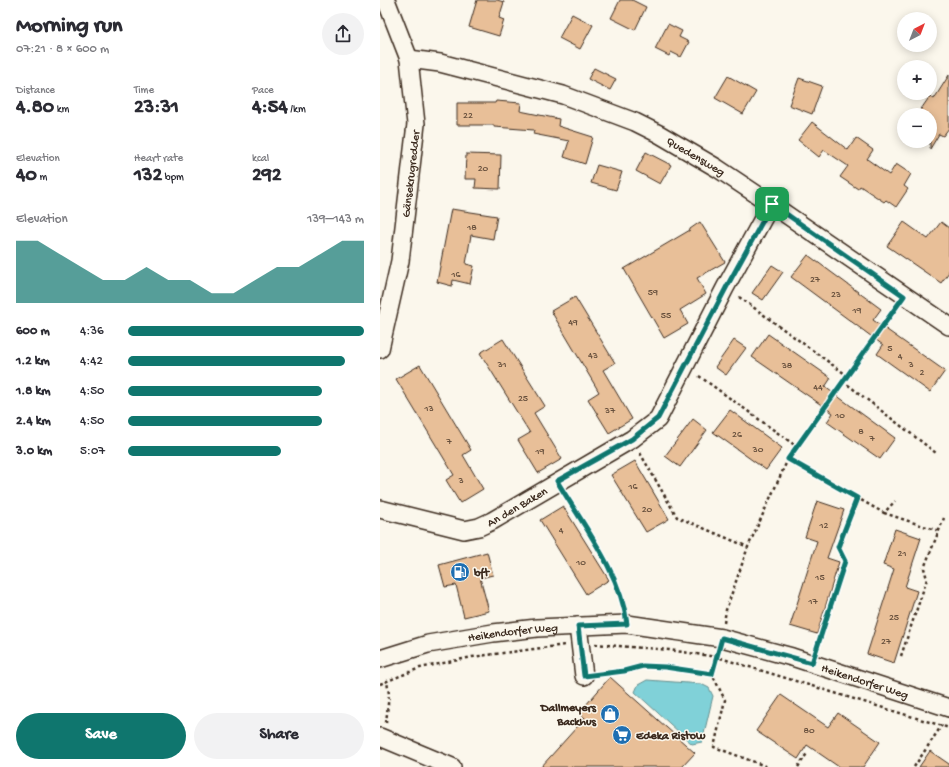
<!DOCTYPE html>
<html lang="en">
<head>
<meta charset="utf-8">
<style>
  :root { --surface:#fff; --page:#f2f2f3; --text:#2b2b33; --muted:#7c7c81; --accent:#0f766e }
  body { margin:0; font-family:"Gochi Hand",sans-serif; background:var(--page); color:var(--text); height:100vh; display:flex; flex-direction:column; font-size:15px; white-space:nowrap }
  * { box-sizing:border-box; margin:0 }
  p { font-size:13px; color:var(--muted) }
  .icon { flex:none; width:22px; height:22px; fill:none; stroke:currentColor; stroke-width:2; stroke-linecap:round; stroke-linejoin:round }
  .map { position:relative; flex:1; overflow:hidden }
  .details { display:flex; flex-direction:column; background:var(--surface); width:380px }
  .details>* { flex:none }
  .needle { width:26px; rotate:42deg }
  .fabs { position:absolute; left:517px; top:12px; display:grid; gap:8px }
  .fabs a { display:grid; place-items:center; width:40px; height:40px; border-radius:50%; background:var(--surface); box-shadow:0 2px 10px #0003; font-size:20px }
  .pin { position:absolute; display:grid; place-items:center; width:34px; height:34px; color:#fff; margin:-17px; border-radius:8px; box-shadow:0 2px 6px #0006 }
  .round { display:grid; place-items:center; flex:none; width:42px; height:42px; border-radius:21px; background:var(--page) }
  .overview { display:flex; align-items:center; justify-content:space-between; height:68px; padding:0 16px }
  h1 { font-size:22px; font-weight:800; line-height:30px }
  .figures { display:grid; grid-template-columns:repeat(3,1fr); gap:6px; height:68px; padding:4px 16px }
  .figures div { display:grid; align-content:center }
  .figures b { font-size:20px; font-weight:800 }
  .figures small { font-size:11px; font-weight:400 }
  .figures p { font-size:11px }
  .chart { height:112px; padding:8px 16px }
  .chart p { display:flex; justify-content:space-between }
  .chart svg { width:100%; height:72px; margin-top:4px; fill:var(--accent); opacity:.7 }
  .cta { display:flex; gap:8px; margin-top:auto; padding:8px 16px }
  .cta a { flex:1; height:46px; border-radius:24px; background:var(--accent); color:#fff; font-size:16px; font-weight:800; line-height:46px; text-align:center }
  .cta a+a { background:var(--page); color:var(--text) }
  ul { padding:0 16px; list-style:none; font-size:13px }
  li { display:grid; grid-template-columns:64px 48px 1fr; align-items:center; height:30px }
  li i { height:10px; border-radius:5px; background:var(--accent) }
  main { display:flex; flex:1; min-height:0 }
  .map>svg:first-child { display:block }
  .water { fill:#80d1d8; stroke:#648e8e }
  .building { fill:#e8bf98; stroke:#3b2a1e }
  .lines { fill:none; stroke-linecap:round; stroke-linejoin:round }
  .minor-casing { stroke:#3b2a1e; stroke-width:20 }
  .path { stroke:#3b2a1e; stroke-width:2.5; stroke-dasharray:3 3; stroke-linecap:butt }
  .minor { stroke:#fbf7ec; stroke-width:17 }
  .route-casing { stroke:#fff; stroke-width:8 }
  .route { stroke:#0f766e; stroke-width:5 }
  .labels { text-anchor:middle; stroke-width:3; stroke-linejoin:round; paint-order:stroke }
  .number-label { font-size:10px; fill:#664f3c }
  .street-label { font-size:12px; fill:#3b2a1e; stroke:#fbf7ec }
  .poi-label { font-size:12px; font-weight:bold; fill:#3b2a1e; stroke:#fbf7ec; text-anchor:start }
</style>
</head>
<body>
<main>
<section class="details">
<div class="overview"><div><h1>Morning run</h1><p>07:21 · 8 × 600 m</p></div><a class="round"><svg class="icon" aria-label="share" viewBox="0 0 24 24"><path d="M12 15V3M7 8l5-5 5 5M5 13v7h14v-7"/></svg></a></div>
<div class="figures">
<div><p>Distance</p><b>4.80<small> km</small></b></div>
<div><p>Time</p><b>23:31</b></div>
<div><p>Pace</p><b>4:54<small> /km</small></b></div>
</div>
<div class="figures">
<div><p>Elevation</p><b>40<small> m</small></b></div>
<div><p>Heart rate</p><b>132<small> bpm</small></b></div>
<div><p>kcal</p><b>292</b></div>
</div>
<div class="chart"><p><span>Elevation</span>139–143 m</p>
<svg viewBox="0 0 160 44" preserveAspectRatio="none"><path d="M0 44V6L10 6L20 14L30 22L40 30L50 30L60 22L70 30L80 30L90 38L100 38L110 30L120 22L130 22L140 14L150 6L160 6V44z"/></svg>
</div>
<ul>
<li><b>600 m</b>4:36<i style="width:100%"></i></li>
<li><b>1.2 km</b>4:42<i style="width:92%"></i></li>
<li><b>1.8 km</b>4:50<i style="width:82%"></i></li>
<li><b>2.4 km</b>4:50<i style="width:82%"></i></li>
<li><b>3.0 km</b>5:07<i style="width:65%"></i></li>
</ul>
<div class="cta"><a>Save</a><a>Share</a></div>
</section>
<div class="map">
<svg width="569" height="767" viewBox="0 0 569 767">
  <rect width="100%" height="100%" fill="#fbf7ec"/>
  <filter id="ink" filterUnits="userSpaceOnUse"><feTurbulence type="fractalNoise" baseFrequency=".025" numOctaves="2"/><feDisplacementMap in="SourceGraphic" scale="8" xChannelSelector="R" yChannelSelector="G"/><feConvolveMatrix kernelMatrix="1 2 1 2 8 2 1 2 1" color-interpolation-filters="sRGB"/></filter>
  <g filter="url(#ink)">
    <path class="water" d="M267,680L321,684L329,688L333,696L322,742L312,744L255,692L258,685Z"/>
    <path class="building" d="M97,0H117L124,2L119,18L124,20L119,36L89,27Z
      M240,0H252L266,7L255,30L231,18Z
      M192,14L213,25L200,49L179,38Z
      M288,24L302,31L299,37L309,42L301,57L291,52L289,56L275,49Z
      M214,68L236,79L230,90L208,79Z
      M569,75V128L563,136L559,134L550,149V115H537L550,96L554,99Z
      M348,76L376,92L363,114L335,98Z
      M419,78L442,86L432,114L409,105Z
      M116,101L141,103L140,111L179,119L178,126L213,137L205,164L184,157L189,141L153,134L154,130L114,127V125H77V103H115Z
      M432,122L468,150L476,138L493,150L487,159L509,175L516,164L531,174L524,186L528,189L516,207L506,200L504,202L480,186L478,189L460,177L468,166L444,150L439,157L418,140Z
      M266,152L291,165L280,184L256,171Z
      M86,154L121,155L120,189L95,188L96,179H85Z
      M217,165L242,172L236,190L211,183Z
      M71,209L117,216L113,239L91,235L86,264L94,266L90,284L73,280L72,286L57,282Z
      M320,222L345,262L317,278L326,294L300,310L308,324L284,338L244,269L310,230V229Z
      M524,222L548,239L561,222L569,228V272L561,283L507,246Z
      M428,255L501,309L493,320L565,371L550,392L497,354L503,345L411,277Z
      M392,265L403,272L383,300L372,293Z
      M195,297L235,363L223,370L252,419L229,433L208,399L219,392L171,311Z
      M388,334L451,378L445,387L515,438L500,459L447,422L453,413L372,357Z
      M123,339L165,406L154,413L182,459L158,473L138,440L150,433L100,353Z
      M354,340L366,348L346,375L335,367Z
      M40,365L91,450L83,455L103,489L80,503L66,480L74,475L16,379Z
      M350,410L402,448L386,470L333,432Z
      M313,419L327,430L300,467L285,456Z
      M255,461L289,519L266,532L231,475Z
      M437,501L464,510L447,558L459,562L437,634L410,626L437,541L425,537Z
      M183,506L229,580L206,594L160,520Z
      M515,529L541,538L525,587L537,591L514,663L487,654L514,569L503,565Z
      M107,552L113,575L100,578L109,611L84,617L76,585L65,587L59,565Z
      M230,677L315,753L302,767H161L205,718L199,713Z
      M401,695L448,727L458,713L500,742L483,767H459L427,745L418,759L376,731Z
      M550,751L569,764V767H539Z"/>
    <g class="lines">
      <defs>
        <g id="minor">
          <path id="s1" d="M29,59L60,63L183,95L255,122L279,134L337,168L391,204L569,326"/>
          <path id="s2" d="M0,349L20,261L36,124L29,59L6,0"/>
          <path id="s3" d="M0,509L84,530L99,527L112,521L252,439L278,419L345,288L391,204"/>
          <path d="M198,626L204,676"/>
          <path id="s4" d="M0,659L48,644L113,633L157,628L247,624L342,638L412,657L569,708"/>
          <path d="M0,737L72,767"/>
        </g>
      </defs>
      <use href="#minor" class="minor-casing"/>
      <path class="path" d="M359,297L468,376
        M319,376L416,446
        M463,381L556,453
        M260,453L297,517L368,547
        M408,459L504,513L515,501
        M185,495L233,574L245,609
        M504,513L559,531
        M344,623L346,610L368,547L408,459L514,309
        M215,644L289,650L337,657L569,728
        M437,648L465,561L458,547L477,498
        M338,655L332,674L345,700L334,747L388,767
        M521,656L547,579L544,568L564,518
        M220,674L244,671L263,666L285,667L332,674
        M0,684L40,668L92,657L185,645
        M6,723L9,694L7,682
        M418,767L428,752
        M534,767L562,725"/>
      <use href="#minor" class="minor"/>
    </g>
  </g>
  <g class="lines" filter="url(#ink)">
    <defs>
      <path id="route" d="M392,204L524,296L408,459L477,498L458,547L465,561L432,663L342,638L332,674L285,667L263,666L244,671L204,676L198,626L247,624C241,573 203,525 177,481L252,439L278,418L346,288Z"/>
    </defs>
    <use href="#route" class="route-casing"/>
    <use href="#route" class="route"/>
  </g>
  <defs>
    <symbol id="fuel-disc" viewBox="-11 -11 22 22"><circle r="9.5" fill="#1f6fb2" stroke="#fbf7ec"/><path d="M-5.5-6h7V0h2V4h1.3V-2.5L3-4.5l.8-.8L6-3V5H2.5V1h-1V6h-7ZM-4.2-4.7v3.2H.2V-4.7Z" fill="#fff"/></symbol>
    <symbol id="shop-disc" viewBox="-11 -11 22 22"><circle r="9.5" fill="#1f6fb2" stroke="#fbf7ec"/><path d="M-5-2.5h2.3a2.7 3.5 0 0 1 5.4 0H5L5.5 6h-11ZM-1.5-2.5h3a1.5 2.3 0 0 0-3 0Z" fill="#fff"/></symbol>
    <symbol id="supermarket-disc" viewBox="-11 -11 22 22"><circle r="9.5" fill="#1f6fb2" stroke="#fbf7ec"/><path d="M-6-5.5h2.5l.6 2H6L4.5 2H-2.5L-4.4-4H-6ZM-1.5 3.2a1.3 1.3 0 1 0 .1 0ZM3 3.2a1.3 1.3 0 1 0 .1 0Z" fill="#fff"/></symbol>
  </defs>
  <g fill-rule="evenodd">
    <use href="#fuel-disc" x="69" y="561" width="22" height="22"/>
    <use href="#shop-disc" x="219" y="703" width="22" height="22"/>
    <use href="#supermarket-disc" x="231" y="724" width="22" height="22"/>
  </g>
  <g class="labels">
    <g class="number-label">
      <text x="88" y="118">22</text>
      <text x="103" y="171">20</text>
      <text x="92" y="230">18</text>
      <text x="76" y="277">16</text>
      <text x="435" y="282">27</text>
      <text x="273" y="295">59</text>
      <text x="456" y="297">23</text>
      <text x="477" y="313">19</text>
      <text x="286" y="318">55</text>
      <text x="193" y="325">49</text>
      <text x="510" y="351">5</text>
      <text x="213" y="358">43</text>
      <text x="520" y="359">4</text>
      <text x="122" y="367">31</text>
      <text x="531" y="367">3</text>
      <text x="407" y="368">38</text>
      <text x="542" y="375">2</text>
      <text x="438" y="390">44</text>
      <text x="143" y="401">25</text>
      <text x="49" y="411">13</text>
      <text x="230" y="413">37</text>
      <text x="460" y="418">10</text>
      <text x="481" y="434">8</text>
      <text x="357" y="437">26</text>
      <text x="492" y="441">7</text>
      <text x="69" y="444">7</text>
      <text x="378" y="452">30</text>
      <text x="160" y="454">19</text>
      <text x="81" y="483">3</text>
      <text x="253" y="489">16</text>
      <text x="267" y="512">20</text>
      <text x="444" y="528">12</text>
      <text x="181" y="533">4</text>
      <text x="522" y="556">21</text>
      <text x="201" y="565">10</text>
      <text x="440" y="580">15</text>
      <text x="433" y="604">17</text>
      <text x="514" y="620">25</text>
      <text x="506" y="644">27</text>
      <text x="429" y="733">80</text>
    </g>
    <g class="street-label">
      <text dy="4" stroke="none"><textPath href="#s1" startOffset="305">Quedensweg</textPath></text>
      <text dy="4" stroke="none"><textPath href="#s2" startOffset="178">Gänsekrugredder</textPath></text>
      <text dy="4" stroke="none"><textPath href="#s3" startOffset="145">An den Baken</textPath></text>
      <text dy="4" stroke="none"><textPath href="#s4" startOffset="136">Heikendorfer Weg</textPath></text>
      <text dy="4" stroke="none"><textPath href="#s4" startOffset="496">Heikendorfer Weg</textPath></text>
    </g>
    <g class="poi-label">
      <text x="94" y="576">bft</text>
      <text x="216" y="711" text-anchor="end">Dallmeyers<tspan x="216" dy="14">Backhus</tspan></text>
      <text x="256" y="739">Edeka Ristow</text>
    </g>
  </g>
</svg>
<div class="fabs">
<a><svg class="needle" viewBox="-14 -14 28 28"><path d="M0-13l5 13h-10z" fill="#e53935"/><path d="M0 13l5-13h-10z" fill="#7c7c81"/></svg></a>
<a>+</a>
<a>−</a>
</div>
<div class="pin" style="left:392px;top:204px;background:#1e9e55"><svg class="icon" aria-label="arrive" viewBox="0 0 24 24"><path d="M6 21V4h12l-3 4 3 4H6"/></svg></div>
</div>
</main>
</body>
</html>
